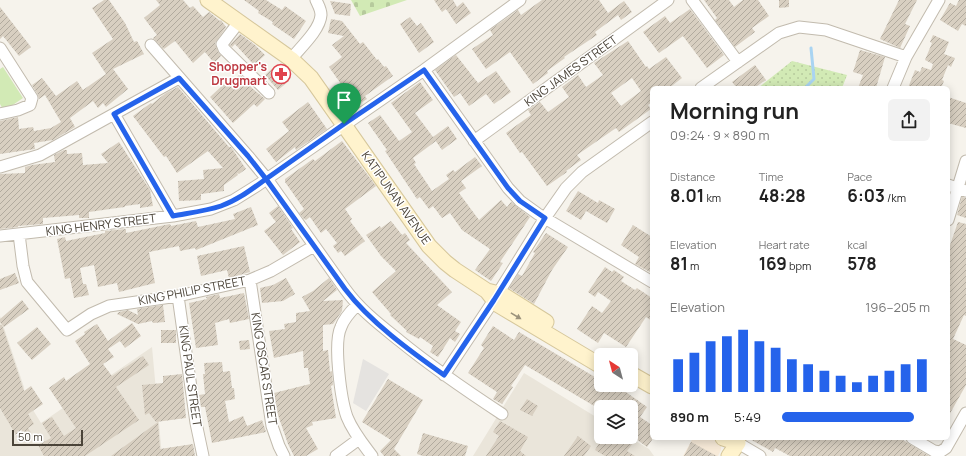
<!DOCTYPE html>
<html lang="en">
<head>
<meta charset="utf-8">
<style>
  :root { --surface:#fff; --page:#f2f2f2; --text:#222; --muted:#767676; --accent:#2563eb }
  body { margin:0; font-family:Manrope,sans-serif; background:var(--page); color:var(--text); height:100vh; display:flex; flex-direction:column; font-size:15px; white-space:nowrap }
  * { box-sizing:border-box; margin:0 }
  p { font-size:13px; color:var(--muted) }
  .icon { flex:none; width:22px; height:22px; fill:none; stroke:currentColor; stroke-width:2; stroke-linecap:round; stroke-linejoin:round }
  .map { position:relative; flex:1; overflow:hidden }
  .side { position:absolute; left:650px; top:86px; width:300px; height:354px; display:flex; flex-direction:column; background:var(--surface); border-radius:6px; box-shadow:0 2px 10px #0003 }
  .side>* { flex:none }
  .needle { width:26px; rotate:324deg }
  .tools { position:absolute; left:594px; top:348px; display:grid; gap:8px }
  .tools a { display:grid; place-items:center; width:44px; height:44px; border-radius:6px; background:var(--surface); box-shadow:0 2px 10px #0003; font-size:20px }
  .scale { position:absolute; left:12px; bottom:10px; width:71px; box-sizing:border-box; padding-left:4px; border:2px solid #4b4439; border-top:0; font-size:11px; line-height:14px; white-space:nowrap; color:#4b4439; -webkit-text-stroke:3px #fff; paint-order:stroke }
  .pin { position:absolute; display:grid; place-items:center; width:34px; height:34px; color:#fff; margin:-41px -17px; border-radius:50% 50% 50% 0; rotate:-45deg; box-shadow:0 0 4px #0007 }
  .pin .icon { rotate:45deg }
  .round { display:grid; place-items:center; flex:none; width:42px; height:42px; border-radius:6px; background:var(--page) }
  .overview { display:flex; align-items:center; justify-content:space-between; height:68px; padding:0 20px }
  h1 { font-size:22px; font-weight:700; line-height:30px }
  .metrics { display:grid; grid-template-columns:repeat(3,1fr); gap:6px; height:68px; padding:4px 20px }
  .metrics div { display:grid; align-content:center }
  .metrics b { font-size:17px; font-weight:700 }
  .metrics small { font-size:11px; font-weight:400 }
  .metrics p { font-size:11px }
  .chart { height:112px; padding:8px 20px }
  .chart p { display:flex; justify-content:space-between }
  .chart svg { width:100%; height:72px; margin-top:4px; stroke:var(--accent); stroke-width:6 }
  ul { padding:0 20px; list-style:none; font-size:13px }
  li { display:grid; grid-template-columns:64px 48px 1fr; align-items:center; height:30px }
  li i { height:10px; border-radius:5px; background:var(--accent) }
  .map>svg:first-child { display:block }
  .residential { fill:#eae5da }
  .commercial { fill:#f7ead8 }
  .green { fill:url(#green-dots) }
  .cemetery { fill:url(#cemetery-stones) }
  .pitch { fill:#d2eab5 }
  .parking { fill:#e5e3e0 }
  .lines { fill:none; stroke-linecap:round; stroke-linejoin:round }
  .stream { stroke:#a9d4f2; stroke-width:3 }
  .building { fill:url(#building-hatch); fill-rule:evenodd }
  .minor-casing { stroke:#c2bbae; stroke-width:13 }
  .secondary-casing { stroke:#d6c79b; stroke-width:17 }
  .minor { stroke:#fff; stroke-width:11 }
  .secondary { stroke:#fff3cd; stroke-width:15 }
  .oneway { fill:#9c937c }
  .route-casing { stroke:#fff; stroke-width:8 }
  .route { stroke:#2563eb; stroke-width:5 }
  .labels { text-anchor:middle; stroke-width:3; stroke-linejoin:round; paint-order:stroke }
  .health-label { font-size:12px; font-weight:bold; fill:#be3a42; stroke:#fff; text-anchor:end }
  .street-label { font-size:12px; fill:#4b4439; stroke:#fff }
</style>
</head>
<body>
<div class="map">
<svg width="966" height="456" viewBox="0 0 966 456">
  <defs>
    <pattern id="green-dots" width="8" height="8" patternUnits="userSpaceOnUse"><rect width="8" height="8" fill="#d2eab5"/><path d="M2 2h.1M6 6h.1" fill="none" stroke="#b6ca9c" stroke-width="1.8" stroke-linecap="round"/></pattern>
    <pattern id="cemetery-stones" width="16" height="16" patternUnits="userSpaceOnUse"><rect width="16" height="16" fill="#d2eab5"/><path d="M2 7V4a2 2 0 0 1 4 0v3zM10 15v-3a2 2 0 0 1 4 0v3z" fill="#b6ca9c"/></pattern>
    <pattern id="building-hatch" width="6" height="6" patternUnits="userSpaceOnUse"><rect width="6" height="6" fill="#d8cfc1"/><path d="M-1 1l2-2M0 6l6-6M5 7l2-2" fill="none" stroke="#b1aa9e"/></pattern>
  </defs>
  <rect width="100%" height="100%" fill="#f6f3ec"/>
  <path class="residential" d="M0,316L24,387L25,397L41,423L152,347L162,456H0Z
    M524,373L601,420V437H629L649,449L654,456H473Z"/>
  <path class="commercial" d="M693,438H711L714,440L721,446V450L718,456H683Z"/>
  <path class="green" d="M792,61L847,75L842,88H758Z"/>
  <path class="cemetery" d="M351,0H407L360,16Z"/>
  <path class="pitch" d="M3,67L23,98L4,111L0,104V69Z"/>
  <path class="parking" d="M363,359L389,374L366,411L353,403Z"/>
  <g class="lines">
    <path class="stream" d="M805,88L814,79L811,48"/>
  </g>
  <path class="building" d="M104,0H109L125,23L134,42L137,41L144,54L113,69L128,89L106,107L103,103L98,108L93,101L70,118L75,127L53,140L34,143L35,149L0,154V121L18,117L19,129L33,127L34,131L51,128L61,122L45,95L39,99L38,95L32,85L42,78L56,96L77,81L83,90L106,74L92,53L113,39L92,8Z
    M156,0H183L190,8L193,6L203,17L209,12L220,21L221,20L226,27L215,43L218,52L221,56L214,63L205,52L193,63L175,41L164,49L153,38L157,35L144,18L160,5Z
    M244,0H266L282,10L285,6L306,21L294,39L272,24L273,22L258,13L259,11Z
    M434,0H453L457,7L463,2L471,13L456,24L446,9L442,12Z
    M542,0H599L608,13L624,1L632,12L621,20L618,15L595,32L597,35L564,57L565,58L547,71L548,73L533,84L510,52L486,69L472,49L493,35L490,30L518,10L521,15Z
    M704,0H729L734,7L743,0H758L769,16L752,28L755,32L735,47L715,20L717,18Z
    M779,0H789V7L779,8Z
    M899,0H917L905,24L910,26L900,48L880,39Z
    M959,0H966V26L962,24L958,31L940,20L950,3L956,6Z
    M330,1L351,4L350,16L335,14Z
    M0,7L31,47L19,56L3,36L0,39Z
    M690,9L724,55L707,68L683,36L659,53L643,32L665,16L670,23Z
    M410,17L417,26L421,23L434,42L419,53L400,24Z
    M331,19L342,21L360,44L363,42L377,60L378,59L384,67L386,66L393,76L365,96L367,99L353,108L338,86L341,84L329,67L342,57L332,45L344,36L328,33Z
    M240,34L255,45L265,55L254,65L235,44L232,47L230,45Z
    M933,35L949,42L944,54L955,58L951,67L948,65L942,80L944,81L941,88H908L915,70L920,72L922,67L931,70L933,64L925,60L932,43L930,42Z
    M628,41L646,67L647,66L649,69L666,57L682,78L669,88H652V102L648,105L651,109L619,132L616,128L577,155L581,160L566,171L567,172L547,186L522,152L520,153L506,133L531,115L528,110L540,102L548,112L569,97L562,87L578,75L586,87L603,75L594,63ZM632,78L641,91L621,106L611,93Z
    M860,50L885,57L876,88H858L863,75L853,72Z
    M456,55L478,83L496,71L511,92L494,104L486,94L469,106L460,93L454,97L435,70Z
    M755,65L766,80L754,88H737L732,82Z
    M275,66L289,81L278,90L265,75Z
    M240,74L252,88L265,99L257,107L254,104L233,123L210,97L224,84L226,87Z
    M420,82L433,100L415,113L436,141L413,158L416,163L414,164L432,191L449,179L446,175L453,170L455,172L475,157L482,166L461,181L466,188L459,193L479,220L501,200L507,207L511,202L530,217L500,262L503,263L491,281L475,270L490,249L462,230L450,213L442,218L433,206L429,209L420,197L417,199L385,151L387,150L368,123L380,115L399,141L412,132L391,103Z
    M178,87L229,147H231L246,169L239,174L237,173L238,175L224,185V191L201,194V200L179,201L178,181L204,179L203,170L223,168L208,151L177,173L166,156L164,157L133,116L151,103L152,104L166,93Z
    M948,97L966,103V128L948,123Z
    M308,102L327,129L296,150L295,147L276,162L266,149L289,131L282,122Z
    M448,126L457,139L442,150L433,137Z
    M342,141L376,186L345,209L352,219L350,221L365,241L345,256L341,251L338,253L333,246L337,243L326,229L321,233L310,217L306,220L304,219L299,213L304,209L285,182V179L313,159L315,161Z
    M119,142L150,190L153,206L140,208V204L125,206V207L117,208L89,212V218H79V215L43,218V224L18,226V227L0,229V174L25,173V167L32,165L55,162L54,155L64,150H67V154L82,153L83,165L108,163L101,154Z
    M578,191L598,203L599,200L615,209L607,223L586,211L581,220L566,211Z
    M962,197L966,198V218L957,215Z
    M278,206L293,228L291,229L300,242L283,255L264,231L276,222L269,213Z
    M251,207L258,225L196,250L195,248L180,251L179,246L149,252L155,283L119,292L117,283L98,287L94,265L80,268L83,284H86L89,295L74,298L70,278L65,279L57,239L65,237L66,241L105,233V231L126,229V233L170,224L171,226L196,221L198,227L235,219L233,214Z
    M391,221L402,235L405,233L410,240L406,243L452,292L437,305L461,322L455,331L460,334L455,342L450,338L438,357L430,352L433,346L420,337L419,339L406,332L407,331L390,315L391,314L372,292L396,271L381,256L366,235L380,226L381,228Z
    M958,222L966,224V316L964,315L953,339L966,345V385L948,417V251Z
    M633,225L652,237V268L650,272L635,264L639,257L621,245Z
    M546,233L568,247L552,270L534,304L509,288L518,274L522,276L535,253L533,252Z
    M244,246L250,272L229,278L227,270L201,276L197,256Z
    M605,267L612,272L614,270L624,277L621,281L635,290L637,288L652,298V321L646,317L626,347L604,333L598,343L577,329L592,306L602,313L611,301L598,292L595,297L588,292Z
    M15,273L19,283L0,290V279Z
    M286,278L295,294L283,301L262,303L260,288L273,285Z
    M329,278L337,290L323,301L343,300L342,311L333,324L323,325V351L328,350L330,372L332,371L333,385L331,386L336,418L312,422L313,425L306,428L318,449L306,456H294L288,444L278,415L274,393L310,384L308,368H304L303,351L274,358L269,331L285,329L284,324L296,322V313L310,311L302,297L313,291Z
    M244,293L249,319L230,323L229,319L215,323L218,345L196,348L189,303L207,299L206,297L219,294L220,298Z
    M22,300L29,309L4,327L0,322V319Z
    M163,305L165,322L153,323L152,321L138,324L117,314L119,312L128,310L138,315L137,309Z
    M132,323L141,336L125,348L120,341L108,349L114,357L103,364L112,376L143,356L149,365L116,387L139,420L85,456H44L38,445L51,438L42,423L52,417L64,436L76,428L49,388L64,377L66,381L90,364L75,341L85,334L84,332L97,324L108,341Z
    M0,325H2L24,391L31,386L43,404L28,414L34,424L28,428L31,433L19,440L0,408Z
    M493,326L514,340L519,332L600,380L597,385H610L621,392L623,390L647,407L640,417L652,425V440L647,447L636,439L627,451L635,456H605L595,450L603,437H631V407H601V410L525,365L511,386L513,387L502,404L493,399L497,392L468,373L484,348L481,345Z
    M37,327L51,344L32,360L17,343Z
    M161,330H176V343H161Z
    M249,340L250,349L240,350L239,341Z
    M222,362L223,372L230,371L232,388H234L235,399L225,401L229,422L243,416L247,426L262,420L266,432L212,443L205,407H201L199,395L205,394L203,374H205L204,363Z
    M182,374L186,418L156,422L149,413L145,415L142,385L163,383V376Z
    M388,379L423,400L394,449L401,456H384L380,451L391,440L362,422Z
    M527,399L538,406L532,416L520,410Z
    M500,421L528,437L520,451L526,456H486L499,436L493,432Z
    M158,422L160,449L193,444L195,456H111Z
    M423,433L468,446L465,456H423L417,454Z
    M578,436L591,446L584,456H564Z
    M748,438H904L903,440L929,456H790L775,448L773,452Z
    M691,442L717,456H684Z"/>
  <g class="lines">
    <defs>
      <path id="minor" d="M692,0L738,62
        M239,22L222,44L224,49L269,93
        M151,45L248,156L267,179L345,289C360,310 380,325 400,341C433,368 467,391 502,414
        M0,48L32,98L30,105L18,110L0,114
        M291,59C300,48 320,30 321,15C321,9 318,5 316,0
        M424,70L508,188L520,201L538,214L652,282
        M701,88L779,33L799,27L826,30L906,57
        M893,88L906,57L939,0
        M114,114L173,216
        M474,141L668,0
        M0,167L40,155L179,78
        M948,185L966,191
        M948,220L966,161
        M19,234L23,266L27,282L67,330L91,314L109,306L178,296L250,280L271,271L314,246
        M0,236L173,216L211,209L234,200L258,185L424,70L520,0
        M250,280L272,426L279,446L284,456
        M178,296L196,423L203,456
        M357,305C351,311 344,318 341,327C333,343 341,400 347,417C353,432 363,444 372,456
        M444,375L494,300L545,218L566,188L582,172L652,122
        M740,438L738,443L760,456
        M912,438L934,451L940,452L946,448L966,413
        M336,456L359,439"/>
      <path id="secondary" d="M208,0L291,59L311,78L429,246L445,262L455,270L487,291L497,304L601,366
        M487,291L503,295L546,322
        M631,374L652,386
        M723,438L738,443
        M729,456L738,443"/>
    </defs>
    <use href="#minor" class="minor-casing"/>
    <use href="#secondary" class="secondary-casing"/>
    <use href="#minor" class="minor"/>
    <use href="#secondary" class="secondary"/>
  </g>
  <defs><path id="oneway-solid" d="M-6-.8H1V-3.2L6.5 0L1 3.2V.8H-6Z"/></defs>
  <use class="oneway" href="#oneway-solid" transform="translate(516 316) rotate(31)"/>
  <g class="lines">
    <defs>
      <path id="route" d="M344,124L266,179C252,189 238,200 221,206C206,211 189,213 173,216L114,114L179,78L248,156L266,179L345,289C370,322 410,351 444,375L494,300L545,218L520,201L508,188L424,70L344,124"/>
    </defs>
    <use href="#route" class="route-casing"/>
    <use href="#route" class="route"/>
  </g>
  <defs>
    <symbol id="pharmacy-ring" viewBox="-11 -11 22 22"><circle r="9.5" fill="#fff" stroke="#e0444e" stroke-width="1.5"/><path d="M-2-6h4v4h4v4h-4v4h-4v-4h-4v-4h4Z" fill="#e0444e"/></symbol>
  </defs>
  <g fill-rule="evenodd">
    <use href="#pharmacy-ring" x="270" y="63" width="22" height="22"/>
  </g>
  <g class="labels">
    <g class="health-label">
      <text x="267" y="71">Shopper's<tspan x="267" dy="14">Drugmart</tspan></text>
    </g>
    <g class="street-label">
      <text transform="translate(571 71) rotate(-36)" y="4">KING JAMES STREET</text>
      <text transform="translate(396 198) rotate(55)" y="4">KATIPUNAN AVENUE</text>
      <text transform="translate(101 225) rotate(-7)" y="4">KING HENRY STREET</text>
      <text transform="translate(192 291) rotate(-11)" y="4">KING PHILIP STREET</text>
      <text transform="translate(264 369) rotate(81)" y="4">KING OSCAR STREET</text>
      <text transform="translate(190 376) rotate(82)" y="4">KING PAUL STREET</text>
    </g>
  </g>
</svg>
<div class="tools">
<a><svg class="needle" viewBox="-14 -14 28 28"><path d="M0-13l5 13h-10z" fill="#e53935"/><path d="M0 13l5-13h-10z" fill="#767676"/></svg></a>
<a><svg class="icon" aria-label="layers" viewBox="0 0 24 24"><path d="M12 4l9 5-9 5-9-5zM3 14l9 5 9-5"/></svg></a>
</div>
<div class="scale">50 m</div>
<div class="pin" style="left:344px;top:124px;background:#1e9e55"><svg class="icon" aria-label="arrive" viewBox="0 0 24 24"><path d="M6 21V4h12l-3 4 3 4H6"/></svg></div>
<section class="side">
<div class="overview"><div><h1>Morning run</h1><p>09:24 · 9 × 890 m</p></div><a class="round"><svg class="icon" aria-label="share" viewBox="0 0 24 24"><path d="M12 15V3M7 8l5-5 5 5M5 13v7h14v-7"/></svg></a></div>
<div class="metrics">
<div><p>Distance</p><b>8.01<small> km</small></b></div>
<div><p>Time</p><b>48:28</b></div>
<div><p>Pace</p><b>6:03<small> /km</small></b></div>
</div>
<div class="metrics">
<div><p>Elevation</p><b>81<small> m</small></b></div>
<div><p>Heart rate</p><b>169<small> bpm</small></b></div>
<div><p>kcal</p><b>578</b></div>
</div>
<div class="chart"><p><span>Elevation</span>196–205 m</p>
<svg viewBox="0 0 160 44" preserveAspectRatio="none"><path d="M5 44V24M15 44V20M25 44V13M35 44V10M45 44V6M55 44V13M65 44V17M75 44V24M85 44V27M95 44V31M105 44V34M115 44V38M125 44V34M135 44V31M145 44V27M155 44V24"/></svg>
</div>
<ul>
<li><b>890 m</b>5:49<i style="width:89%"></i></li>
</ul>
</section>
</div>
</body>
</html>
